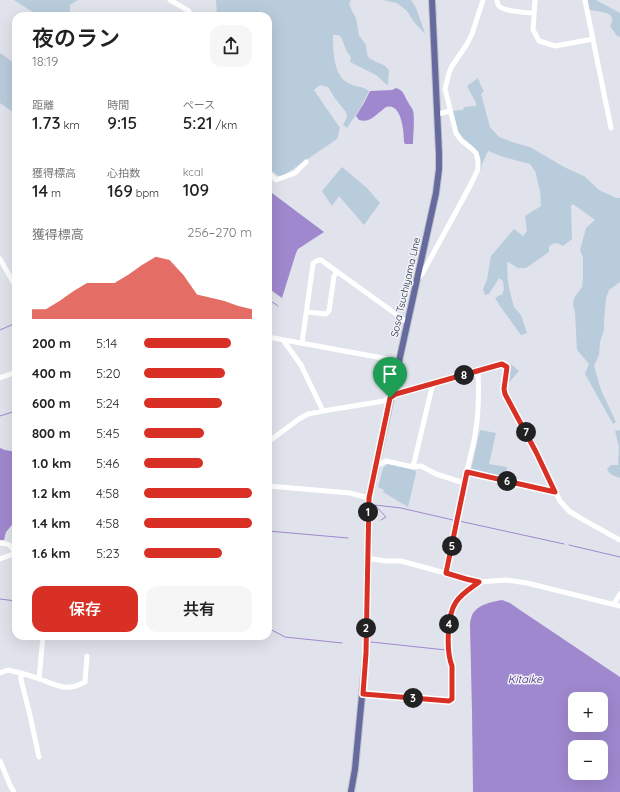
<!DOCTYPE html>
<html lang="ja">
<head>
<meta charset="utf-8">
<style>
  :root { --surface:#fff; --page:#f6f6f6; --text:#222; --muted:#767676; --accent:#d93025 }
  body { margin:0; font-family:Quicksand,"Noto Sans JP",sans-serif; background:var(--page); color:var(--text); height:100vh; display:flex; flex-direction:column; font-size:15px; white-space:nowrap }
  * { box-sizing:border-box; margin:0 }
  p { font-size:13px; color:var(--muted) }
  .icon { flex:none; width:22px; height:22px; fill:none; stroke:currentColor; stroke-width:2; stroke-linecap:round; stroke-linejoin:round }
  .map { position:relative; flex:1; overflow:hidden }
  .side { position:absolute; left:12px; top:12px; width:260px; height:628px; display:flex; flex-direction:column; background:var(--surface); border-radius:12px; box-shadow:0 4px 16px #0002 }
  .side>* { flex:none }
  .controls { position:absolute; left:568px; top:692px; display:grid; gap:8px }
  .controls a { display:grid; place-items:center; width:40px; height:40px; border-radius:8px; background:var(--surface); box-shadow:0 4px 16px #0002; font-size:20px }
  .pin { position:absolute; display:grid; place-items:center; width:34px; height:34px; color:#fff; margin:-41px -17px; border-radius:50% 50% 50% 0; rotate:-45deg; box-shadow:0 0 4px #0007 }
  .pin .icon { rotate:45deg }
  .km { position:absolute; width:20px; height:20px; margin:-10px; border-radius:50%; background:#222; color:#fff; font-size:11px; line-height:20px; text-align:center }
  .round { display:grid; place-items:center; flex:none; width:42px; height:42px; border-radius:12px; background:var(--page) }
  .head { display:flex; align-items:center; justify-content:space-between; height:68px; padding:0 20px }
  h1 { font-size:22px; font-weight:600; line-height:30px }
  .metrics { display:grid; grid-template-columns:repeat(3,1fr); gap:6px; height:68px; padding:4px 20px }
  .metrics div { display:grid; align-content:center }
  .metrics b { font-size:17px; font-weight:600 }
  .metrics small { font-size:11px; font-weight:400 }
  .metrics p { font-size:11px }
  .chart { height:112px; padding:8px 20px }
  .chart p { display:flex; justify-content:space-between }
  .chart svg { width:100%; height:72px; margin-top:4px; fill:var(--accent); opacity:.7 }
  .primary-button { display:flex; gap:8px; margin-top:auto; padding:8px 20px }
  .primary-button a { flex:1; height:46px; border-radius:12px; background:var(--accent); color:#fff; font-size:16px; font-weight:600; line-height:46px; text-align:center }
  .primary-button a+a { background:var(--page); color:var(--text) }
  ul { padding:0 20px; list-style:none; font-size:13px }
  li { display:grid; grid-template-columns:64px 48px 1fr; align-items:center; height:30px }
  li i { height:10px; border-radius:5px; background:var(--accent) }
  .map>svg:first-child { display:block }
  .green { fill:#b9ccdc }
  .water { fill:#a088cf; fill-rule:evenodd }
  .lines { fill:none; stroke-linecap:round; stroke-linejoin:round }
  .stream { stroke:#a088cf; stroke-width:1 }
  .major-casing { stroke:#c1c1c8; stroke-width:8 }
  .minor { stroke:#fff; stroke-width:5 }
  .major { stroke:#656a9f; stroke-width:6 }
  .route-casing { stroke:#fff; stroke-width:8 }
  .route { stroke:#d93025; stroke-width:5 }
  .labels { text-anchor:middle; stroke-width:3; stroke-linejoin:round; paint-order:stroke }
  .street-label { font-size:10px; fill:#21233a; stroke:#f0f3f7 }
  .water-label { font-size:11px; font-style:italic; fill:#3b1d75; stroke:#f0f3f7 }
</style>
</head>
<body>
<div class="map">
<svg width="620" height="792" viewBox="0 0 620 792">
  <rect width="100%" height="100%" fill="#e0e3eb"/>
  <path class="green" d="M14,0H78L70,5V16H39Z
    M216,0H351L349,3L352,11L356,18L359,35L366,45L367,54L369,58L376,62L384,65L389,70L388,84L387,85L376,75L350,62L351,57L347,52L341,37L338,35H333C333,49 333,75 348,83C355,87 363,86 369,91L360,109L347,128L343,125L346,119L347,116L346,112L334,97L328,87L320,85L314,90L340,128L337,139L284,175L280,177L268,168V16H217Z
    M383,0H411L416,8L425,33H424L414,22L407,11L397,3Z
    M587,0H596L620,13V37L617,36L610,26C619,11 598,12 589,10Z
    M0,54H2L16,65V114L0,103Z
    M478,78L481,86L484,91L481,94L490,127L499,137L512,142L530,147L564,167L584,176L599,190L616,198H620V282L609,290L606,298L604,320V330L600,342L599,355L594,366L601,390L616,422L613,424L585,374L589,364L577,350L575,312L573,306L574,298L582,287L583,278V257L580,250L586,228L595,220L573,204L571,206L572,239L563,246L557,243L552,244L549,247V252L526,268H518L508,262H507L508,283L511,296L514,307L521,315L527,333L521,335L502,309L495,298L500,295H502L504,289L503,281L499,278L489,294L485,295L483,289L487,279L491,256L514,229L523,236L527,231L525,216L541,206L540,191L535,171L530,164L503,157L488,151L481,166L482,169V170L479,168V159L458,134L451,111L463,110L464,107L476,106V103L467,86Z
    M342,167L367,188L380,203L364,225L339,196L332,206L322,191Z
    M511,364L519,371L505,387L509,368Z
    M480,430L496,433L489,464L507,467L505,479L472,472L471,470Z
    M620,430V478C614,476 610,475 607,469L611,465H618L619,447L615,431Z
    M389,463L415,470L416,473L408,507L383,492L384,490L378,487L383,468Z"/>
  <path class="water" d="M396,88C404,90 404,96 408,102C409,105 412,107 413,111C415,117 413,137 413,144H405L404,142C404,133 402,102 386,107C384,108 383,110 381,111C374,117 368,123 359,120L356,116L364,103L370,91L392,90Z
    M268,190L324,232L298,249L296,253L282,298L268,288Z
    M0,448L5,450L16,452V520L6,532L4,540H0Z
    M502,600L510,603L520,610L620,677V792H473L472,712L470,625C470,622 471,618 472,615C478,604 491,602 502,600ZM575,699H601V725H575ZM575,747H601V773H575Z"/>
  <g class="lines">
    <path class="stream" d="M268,299L278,306
      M0,330L16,323
      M0,416L16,411
      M381,520L386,517L375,505L401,508L453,520
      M459,521L564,544
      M268,531L348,538
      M569,545L620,557
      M0,599L16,601
      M268,628L285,637L342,643
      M371,642L446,650"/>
    <defs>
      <path id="major" d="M351,792L355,769L366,653L369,498L436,193L439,169V154L432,0"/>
    </defs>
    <use href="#major" class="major-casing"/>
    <path class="minor" d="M170,0L189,11L190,16
      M497,0C497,1 498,5 499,6C503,11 527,13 534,13
      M535,0L533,30L536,35L539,41L555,46L593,39
      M585,0L611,128
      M438,114L450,111
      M268,172L276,180L295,173L306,162
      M0,259L16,287
      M418,278L422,274L464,197L472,182L478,169V160L476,153L472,149L461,140L456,133L445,89L449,73L452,66L467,44L472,34L483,0
      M307,312L326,314L329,311L334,276L337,272
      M268,337L399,361
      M283,340L301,365L323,411
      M302,343L313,264C315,261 318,260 321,260L407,322
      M0,378L16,372
      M268,442L299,419L308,414L323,411L384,401L396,394L502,364L507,367L504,389L505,394L536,452L560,501L569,511L582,519L620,540
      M376,464H380L386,461L413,467L421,466L436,474L464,483
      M413,467L433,383
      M467,472L555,492
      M268,486L350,493L369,498
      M0,543C10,544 11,545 15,553
      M367,558L385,561H401L467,579L479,582L506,580L527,583L620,606
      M0,559L16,553
      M446,573C452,544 457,515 463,486C467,469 472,453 475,435C479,414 479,393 478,371
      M614,604L620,594
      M0,673L8,670L12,671C21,673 31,676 40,679C58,686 66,692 85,682L87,656
      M21,673V680L29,711L39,757
      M39,679L43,636
      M363,694L449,701L452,699V666C446,651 447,615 456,602C462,593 471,588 479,582
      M0,761L10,785L14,792"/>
    <use href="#major" class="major"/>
  </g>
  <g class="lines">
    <defs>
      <path id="route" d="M502,364L507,367L504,389L505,394L536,452L555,492L467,472L446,573L466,579L479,582C471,588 462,593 456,602C447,615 446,651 452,666V699L449,701L363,694L366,653L369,498L390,398L396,394Z"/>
    </defs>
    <use href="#route" class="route-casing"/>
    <use href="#route" class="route"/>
  </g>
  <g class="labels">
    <g class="street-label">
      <text transform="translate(405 287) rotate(-77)" y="4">Sosa Tsuchiyama Line</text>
    </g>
    <g class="water-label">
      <text x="525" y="683">Kitaike</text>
    </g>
  </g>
</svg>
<div class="controls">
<a>+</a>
<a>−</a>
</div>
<div class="pin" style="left:390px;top:398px;background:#1e9e55"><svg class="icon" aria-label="arrive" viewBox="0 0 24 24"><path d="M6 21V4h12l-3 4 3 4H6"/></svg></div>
<b class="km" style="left:368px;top:512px">1</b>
<b class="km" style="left:366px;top:628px">2</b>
<b class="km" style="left:413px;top:698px">3</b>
<b class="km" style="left:449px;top:624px">4</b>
<b class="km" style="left:452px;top:546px">5</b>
<b class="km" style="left:507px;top:481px">6</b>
<b class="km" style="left:526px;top:432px">7</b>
<b class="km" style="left:464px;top:375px">8</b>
<section class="side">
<div class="head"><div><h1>夜のラン</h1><p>18:19</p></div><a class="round"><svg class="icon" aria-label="share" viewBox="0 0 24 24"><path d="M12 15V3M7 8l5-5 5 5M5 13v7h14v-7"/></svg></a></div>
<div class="metrics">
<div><p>距離</p><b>1.73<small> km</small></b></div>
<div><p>時間</p><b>9:15</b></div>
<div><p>ペース</p><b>5:21<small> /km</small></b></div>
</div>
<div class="metrics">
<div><p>獲得標高</p><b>14<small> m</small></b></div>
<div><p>心拍数</p><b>169<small> bpm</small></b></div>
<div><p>kcal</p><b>109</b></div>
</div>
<div class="chart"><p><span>獲得標高</span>256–270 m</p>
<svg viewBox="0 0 160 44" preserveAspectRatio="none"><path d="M0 44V38L10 38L20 33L30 27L40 22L50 22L60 22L70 17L80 11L90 6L100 8L110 17L120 29L130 31L140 33L150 36L160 38V44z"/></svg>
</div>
<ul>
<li><b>200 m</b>5:14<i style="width:81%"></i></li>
<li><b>400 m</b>5:20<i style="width:75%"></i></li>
<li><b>600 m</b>5:24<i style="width:72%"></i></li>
<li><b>800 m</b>5:45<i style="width:56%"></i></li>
<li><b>1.0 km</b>5:46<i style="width:55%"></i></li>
<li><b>1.2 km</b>4:58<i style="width:100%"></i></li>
<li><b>1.4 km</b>4:58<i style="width:100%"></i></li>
<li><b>1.6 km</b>5:23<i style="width:72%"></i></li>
</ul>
<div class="primary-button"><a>保存</a><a>共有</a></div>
</section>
</div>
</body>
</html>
